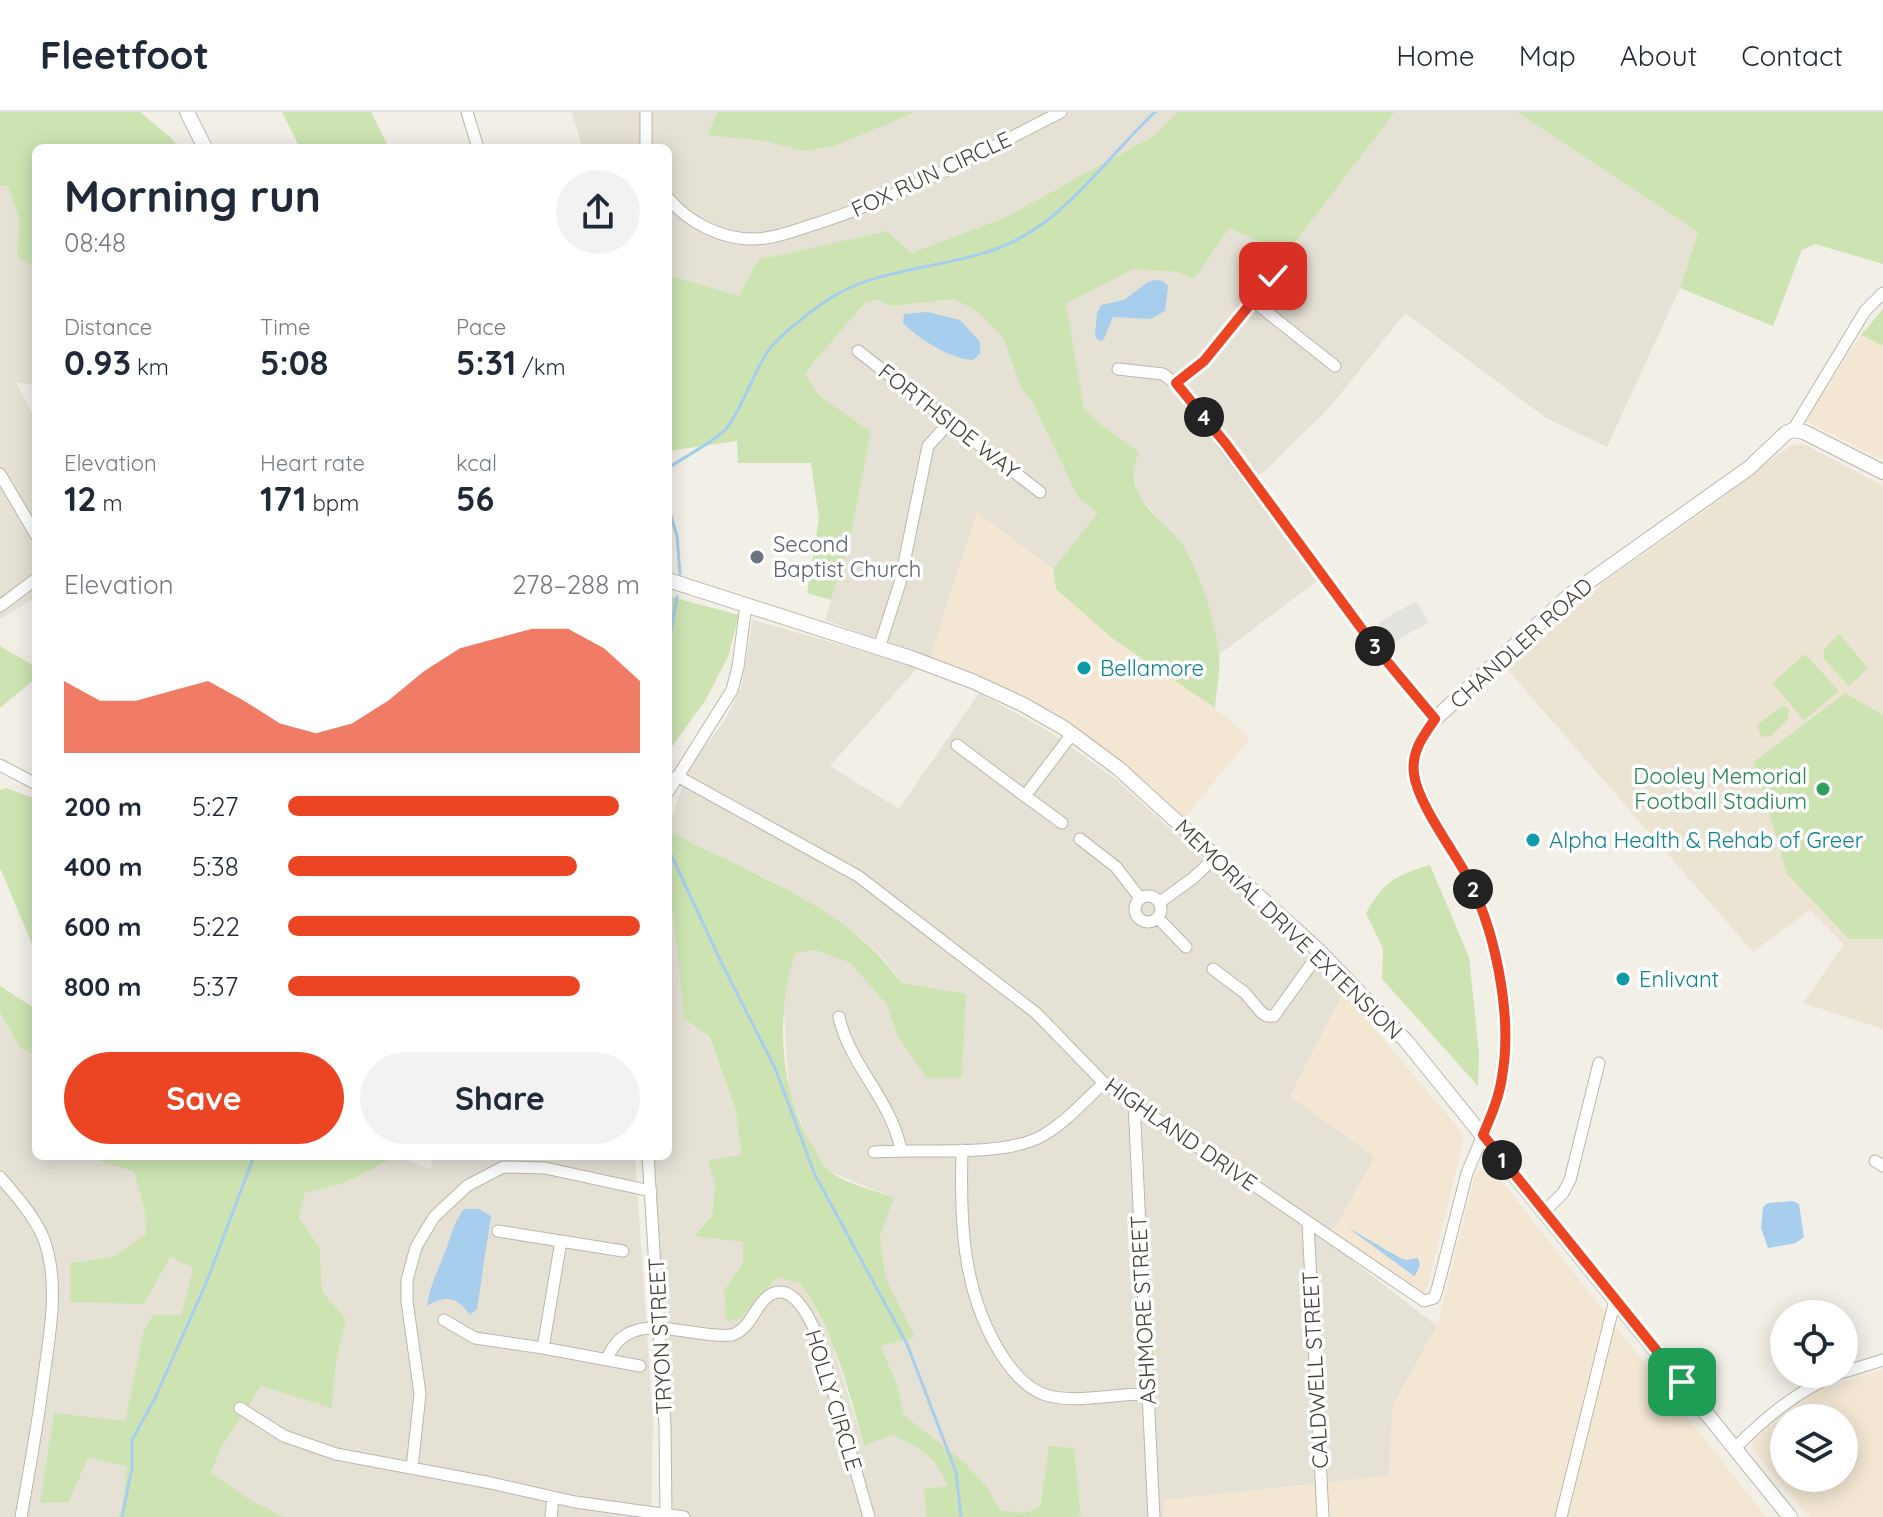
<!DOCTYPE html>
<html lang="en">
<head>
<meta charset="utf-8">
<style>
  :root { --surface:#fff; --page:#f2f2f3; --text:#1f2937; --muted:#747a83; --line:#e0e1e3; --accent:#ec4524 }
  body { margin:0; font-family:Quicksand,sans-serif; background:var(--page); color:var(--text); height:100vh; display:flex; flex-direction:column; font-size:30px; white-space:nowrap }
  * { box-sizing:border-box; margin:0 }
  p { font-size:26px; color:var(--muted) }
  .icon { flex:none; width:44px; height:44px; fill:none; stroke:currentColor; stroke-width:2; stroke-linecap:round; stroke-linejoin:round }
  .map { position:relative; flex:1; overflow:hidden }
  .drawer { position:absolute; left:32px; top:32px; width:640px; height:1016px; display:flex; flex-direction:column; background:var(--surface); border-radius:12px; box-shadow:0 4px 20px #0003 }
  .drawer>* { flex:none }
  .fabs { position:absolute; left:1770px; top:1188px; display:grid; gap:16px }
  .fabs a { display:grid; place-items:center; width:88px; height:88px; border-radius:50%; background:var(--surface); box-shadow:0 4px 20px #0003; font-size:40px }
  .pin { position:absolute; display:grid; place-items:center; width:68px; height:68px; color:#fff; margin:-34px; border-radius:16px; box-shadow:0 4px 12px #0006 }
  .km { position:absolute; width:40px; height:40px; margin:-20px; border-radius:50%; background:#222; color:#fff; font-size:22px; line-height:40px; text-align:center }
  .round { display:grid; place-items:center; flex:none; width:84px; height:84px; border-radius:42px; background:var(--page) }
  .summary { display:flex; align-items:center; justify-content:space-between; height:136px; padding:0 32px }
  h1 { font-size:44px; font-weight:700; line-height:60px }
  .metrics { display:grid; grid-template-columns:repeat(3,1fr); gap:12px; height:136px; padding:8px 32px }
  .metrics div { display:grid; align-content:center }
  .metrics b { font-size:34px; font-weight:700 }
  .metrics small { font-size:22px; font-weight:400 }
  .metrics p { font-size:22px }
  .chart { height:224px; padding:16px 32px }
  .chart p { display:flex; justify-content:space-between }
  .chart svg { width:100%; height:144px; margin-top:8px; fill:var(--accent); opacity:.7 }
  .action { display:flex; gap:16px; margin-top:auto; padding:16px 32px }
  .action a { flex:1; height:92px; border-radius:48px; background:var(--accent); color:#fff; font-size:32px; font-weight:700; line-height:92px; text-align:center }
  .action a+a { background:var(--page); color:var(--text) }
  ul { padding:0 32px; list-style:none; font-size:26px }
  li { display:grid; grid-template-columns:128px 96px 1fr; align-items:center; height:60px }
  li i { height:20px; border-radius:10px; background:var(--accent) }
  header { display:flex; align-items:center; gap:48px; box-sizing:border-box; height:112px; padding:0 40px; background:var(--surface); border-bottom:2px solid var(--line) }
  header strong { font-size:38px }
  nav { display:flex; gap:44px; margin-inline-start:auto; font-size:28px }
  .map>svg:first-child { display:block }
  .residential { fill:#e6e1d5 }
  .commercial { fill:#f3e6d3; fill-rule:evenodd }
  .education { fill:#ebe4d2 }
  .green { fill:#cde4b2 }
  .parking { fill:#e4e2df }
  .water { fill:#a7ceec }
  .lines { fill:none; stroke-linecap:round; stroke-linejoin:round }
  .stream { stroke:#a7ceec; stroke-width:3 }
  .minor-casing { stroke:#bdb7aa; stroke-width:13 }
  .tertiary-casing { stroke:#bdb7aa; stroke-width:16 }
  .minor { stroke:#fff; stroke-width:11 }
  .tertiary { stroke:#fff; stroke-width:14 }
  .route-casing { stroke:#fff; stroke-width:16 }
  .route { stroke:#ec4524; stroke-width:10 }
  .worship-dot { fill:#6b7280; stroke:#fff; stroke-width:3 }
  .culture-dot { fill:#0f9aa8; stroke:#fff; stroke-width:3 }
  .leisure-dot { fill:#2e9e5b; stroke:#fff; stroke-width:3 }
  .labels { text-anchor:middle; stroke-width:7; stroke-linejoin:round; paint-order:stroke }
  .street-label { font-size:22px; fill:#453f36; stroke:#fff }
  .worship-label { font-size:22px; fill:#5b616d; stroke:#fff; text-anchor:start }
  .culture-label { font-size:22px; fill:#0d838f; stroke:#fff; text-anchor:start }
  .leisure-label { font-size:22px; fill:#27864d; stroke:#fff; text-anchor:end }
</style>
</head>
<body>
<header>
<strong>Fleetfoot</strong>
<nav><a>Home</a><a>Map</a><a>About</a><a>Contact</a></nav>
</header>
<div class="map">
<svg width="1883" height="1405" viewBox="0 0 1883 1405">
  <rect width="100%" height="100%" fill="#f2efe7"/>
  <path class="residential" d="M572,0H1178L1155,23L1004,106L668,233V36H582Z
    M1395,0H1517L1698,120L1680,176L1607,335L1546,306L1405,201L1330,295L1264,360L1246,369L1318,468L1220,542L1201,474L1190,443L1137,382L1133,356L1137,345L1098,402L1053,457L977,401L930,546L825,508L851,423L871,320L820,284L806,264L813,251L866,190L876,188L892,194L955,187L1065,192L1133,157L1178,160L1229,116L1286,142Z
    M8,73L21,109L17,144L36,157V273L16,271L36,308V485L0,507V74Z
    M753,508L918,555L830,654L899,697L979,581L1050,620L1113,665L1259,797L1344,880L1290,984L1375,1045L1328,1130L1437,1214L1393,1293L1389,1364L1163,1388V1405H1078L1081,1402L1074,1336L1041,1380L1040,1393L1025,1401L1000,1398L987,1375L964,1350L904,1303L898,1275L881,1233L915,1225L886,1167L880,1124L894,1086L828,1059L809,1030L789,980L784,898L787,867L794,842L815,838L850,851L887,893L897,924L901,871L887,850L860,824L770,768L711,742L668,718L688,657L725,608L741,575Z
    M668,799H673L684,907L708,924L736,999L741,1044L715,1072L712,1104L694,1123L743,1130V1150L724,1178L740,1207L777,1165L800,1170L810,1185L832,1231L864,1334L891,1323L922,1336L938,1351L948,1374L924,1377L926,1405H673L652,1044H668Z
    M0,900L20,936L36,943V1044H84L134,1060L145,1101L146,1123L114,1145L70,1151L170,1145L193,1156L181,1203L143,1221L125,1309L54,1302L69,1390L88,1346L127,1353L122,1397L118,1405H0Z
    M397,1044L431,1057L432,1044H635L653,1311L651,1405H285L252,1389L211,1361L220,1338L261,1274L332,1295L336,1252L346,1207L322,1179L320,1136L299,1106L305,1081L343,1072Z"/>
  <path class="commercial" d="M1861,223L1883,234V347L1807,310L1806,305Z
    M977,400L1053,457L1056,477L1215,596L1250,626L1184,707L1090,626L1010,580L930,546Z
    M1344,880L1463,1022V1031L1427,1177L1421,1182L1333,1119L1375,1045L1290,984Z
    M1481,1055L1494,1060L1766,1405H1163V1388L1389,1364L1393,1293L1437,1214L1475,1063Z
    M1883,1258V1405H1810L1753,1338L1752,1328L1816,1279ZM1784,1306H1844V1366H1784Z"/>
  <path class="education" d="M1804,332L1883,374V917L1803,891L1844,832L1810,798L1753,840L1507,557L1608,467L1706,398L1790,334Z"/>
  <path class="green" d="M0,0H140L172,27L179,36H36V157L17,144L20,109L8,74H0Z
    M282,0H371L389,36H300Z
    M718,0H915L835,34L803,39L765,29L707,23Z
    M1178,0H1395L1286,142L1229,116L1194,167L1178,160L1133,157L1066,192L1084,296L1100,312L1139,340C1117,394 1174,407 1191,447C1203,474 1216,512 1219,541C1221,558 1216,579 1215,596L1112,526L1056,477L1053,457L1098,401L1078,385L1032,289L1021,275L1003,226L980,202L964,192L955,187L892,194L876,188L866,190L813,251L806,263L820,284L871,320L851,423L831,488L807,481L819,407L811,351H738L737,329L668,339V163L739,184L758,148L887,119L911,141L1004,106L1155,23Z
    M1517,0H1883V152L1815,132L1802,138L1773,214L1680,176L1698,120Z
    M1883,197V234L1861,223Z
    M668,484L739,503L728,545L705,589L668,640Z
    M1839,522L1868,556L1849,574L1823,546L1824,537Z
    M0,534L36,555V566L0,596Z
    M1805,542L1839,579L1804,608L1772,571Z
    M1845,581L1883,603V827H1849L1787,762L1754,650Z
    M1785,594L1789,597L1787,608L1771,624L1761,625L1757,613L1780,595Z
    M6,676L36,687V841L0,756V678Z
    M668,718C748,763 848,792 901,871L966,882L962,965L927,966L897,924L887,893L850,851L815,838L795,842C775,904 779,984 816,1040C820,1046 824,1056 830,1060C848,1072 874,1078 894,1086L880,1124L886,1167L915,1225L881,1234L898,1275L904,1303L964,1350L987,1375L1000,1398L1025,1401L1040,1394L1049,1334L1074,1336L1081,1403L1078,1405H926L924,1377L948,1374C933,1341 923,1337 891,1323L864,1334C849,1279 834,1218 800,1171L777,1165L740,1207L726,1209L724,1178L743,1150V1130L694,1124L712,1104L715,1072L708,1048L741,1043L736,999L709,924L684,907L673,800L668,799Z
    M1430,753L1469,845L1479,940L1478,974L1382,867L1383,837L1366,801C1385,769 1394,764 1430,753Z
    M0,874L36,897V943L20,936L0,900Z
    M84,1044H397L343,1072L305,1081L299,1105L320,1136L322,1179L346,1207L336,1252L332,1296L261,1274L220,1338L211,1361L252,1389L285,1405H118L122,1397L127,1354L88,1346L69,1390L40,1391L54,1301L125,1309L143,1221L153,1203H181L193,1156L170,1145L144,1192L70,1190V1151L114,1145L146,1122L145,1101L134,1060Z"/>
  <path class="parking" d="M1416,489L1429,510L1390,532L1378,511Z"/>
  <path class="water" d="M1156,168L1163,169L1168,174L1165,199L1151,207L1113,205L1103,229L1098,228L1095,224L1097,201L1101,193L1124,188L1148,170Z
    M927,200L960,208L980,230V241L973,248C950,247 919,227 903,211L904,202Z
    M1793,1089L1799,1092L1804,1125L1796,1131L1768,1136L1761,1116L1763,1095L1768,1091Z
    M464,1097H479L491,1104L477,1197L470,1203C458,1186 447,1182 427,1194C430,1175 436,1162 443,1145C451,1127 452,1112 464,1097Z
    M1347,1115L1400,1146L1406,1148L1418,1146L1420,1153L1416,1162L1414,1164Z"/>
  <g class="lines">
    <path class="stream" d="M668,356C686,344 708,333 724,319C739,304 754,259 768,239C779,224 807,202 823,191C873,155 939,158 996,137C1063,113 1105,47 1155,0
      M668,395L677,424L680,462
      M668,536L677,485
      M668,736L721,850L775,956L815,1063L907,1232L956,1360L961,1405
      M122,1405L132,1356V1328L155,1286L207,1169L254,1044"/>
    <defs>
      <path id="minor" d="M467,0L478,36
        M646,36V0
        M668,86C688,110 720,127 753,127C773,127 793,119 812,113C899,86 980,41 1061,0
        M1253,189L1335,254
        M858,239L1040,380
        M1118,257L1163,262L1183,278L1375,535L1435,607
        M1176,271L1204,249L1273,164
        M1793,318L1865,199L1883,181
        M0,362L36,423
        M0,494L36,467
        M879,536L900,471L928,334L949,311
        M957,633L1025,684L1072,622
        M0,653L36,672
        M677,664L858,764L1036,901L1104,971L1424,1189L1434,1186L1437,1178L1467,1061L1483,1023
        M668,680L732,578L738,555L746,493
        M1025,684L1062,711
        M1080,727L1116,755L1140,786
        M1135 797a13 13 0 1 1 26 0a13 13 0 1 1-26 0Z
        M1160,790L1192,767L1216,745
        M1158,806L1186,835
        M1213,857L1245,881L1261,900L1267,904H1274L1320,840
        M839,905C850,954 891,987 901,1038
        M1134,991L1154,1405
        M962,1038C960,1111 962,1182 1003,1245C1013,1260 1026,1276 1043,1282C1072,1293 1116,1281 1148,1282
        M874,1040C921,1036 1002,1046 1042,1024C1065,1011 1084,989 1104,971
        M648,1044L665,1314L666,1405
        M1875,1049L1883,1054
        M0,1065C16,1084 33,1102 43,1125C61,1171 49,1224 43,1271C37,1316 29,1361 21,1405
        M1544,1100L1563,1081L1570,1068L1599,951
        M1308,1111L1323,1405
        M498,1119L623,1139
        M444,1208L475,1226L543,1236L640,1254
        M543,1236L561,1129
        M607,1247C629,1192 690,1228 732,1223C750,1217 753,1198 766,1186C791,1164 811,1208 818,1226L869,1405
        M1844,1260L1883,1248
        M240,1296L284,1324L336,1342L491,1371L575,1390L684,1405
        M1735,1336C1765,1306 1798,1278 1838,1262
        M412,1356L420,1282L407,1189V1168L416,1135L434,1105L467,1074L503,1055L545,1056L651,1079
        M551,1405L553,1385
        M1561,1405L1615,1188"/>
      <path id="tertiary" d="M187,0L205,36
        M668,468L911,546L972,569L1022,592L1064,616L1118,656L1320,840L1407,930L1790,1405
        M1483,1023C1491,1004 1499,986 1502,965C1513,903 1495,813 1464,759C1450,734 1417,688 1414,662C1411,640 1423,624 1435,607L1570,483L1749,356L1786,321L1793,318L1804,320L1883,360"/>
    </defs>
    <use href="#minor" class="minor-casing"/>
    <use href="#tertiary" class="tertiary-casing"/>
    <use href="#minor" class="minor"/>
    <use href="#tertiary" class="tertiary"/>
  </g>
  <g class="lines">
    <defs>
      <path id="route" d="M1273,164L1204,249L1176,271L1226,332L1375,535L1435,607C1423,624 1411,640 1414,662C1417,689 1450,734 1464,759C1495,813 1513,903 1502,965C1499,986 1491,1004 1483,1023L1682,1270"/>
    </defs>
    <use href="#route" class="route-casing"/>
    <use href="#route" class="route"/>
  </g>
  <circle class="worship-dot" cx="757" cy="445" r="8"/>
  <g class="culture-dot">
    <circle cx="1084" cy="556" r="8"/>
    <circle cx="1533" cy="728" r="8"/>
    <circle cx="1623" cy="867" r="8"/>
  </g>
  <circle class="leisure-dot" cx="1823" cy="677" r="8"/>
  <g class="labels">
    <g class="street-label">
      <text transform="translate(931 62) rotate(-25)" y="8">FOX RUN CIRCLE</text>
      <text transform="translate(949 309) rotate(38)" y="8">FORTHSIDE WAY</text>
      <text transform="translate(1521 531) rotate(-42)" y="8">CHANDLER ROAD</text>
      <text transform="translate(1289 817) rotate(44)" y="8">MEMORIAL DRIVE EXTENSION</text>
      <text transform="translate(1181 1022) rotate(35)" y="8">HIGHLAND DRIVE</text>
      <text transform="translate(1143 1198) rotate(-93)" y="8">ASHMORE STREET</text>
      <text transform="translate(660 1224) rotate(-93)" y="8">TRYON STREET</text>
      <text transform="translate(1315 1258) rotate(-93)" y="8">CALDWELL STREET</text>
      <text transform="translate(834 1288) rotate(73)" y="8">HOLLY CIRCLE</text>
    </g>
    <g class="worship-label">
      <text x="773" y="440">Second<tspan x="773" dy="25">Baptist Church</tspan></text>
    </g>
    <g class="culture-label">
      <text x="1100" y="564">Bellamore</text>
      <text x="1549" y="736">Alpha Health &amp; Rehab of Greer</text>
      <text x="1639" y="875">Enlivant</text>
    </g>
    <g class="leisure-label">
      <text x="1807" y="672">Dooley Memorial<tspan x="1807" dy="25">Football Stadium</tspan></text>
    </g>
  </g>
</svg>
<div class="fabs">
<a><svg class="icon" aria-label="locate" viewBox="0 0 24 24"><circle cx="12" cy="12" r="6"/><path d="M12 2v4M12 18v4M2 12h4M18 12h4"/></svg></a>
<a><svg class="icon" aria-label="layers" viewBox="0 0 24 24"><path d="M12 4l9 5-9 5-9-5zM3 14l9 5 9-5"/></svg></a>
</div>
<div class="pin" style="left:1682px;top:1270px;background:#1e9e55"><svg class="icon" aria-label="arrive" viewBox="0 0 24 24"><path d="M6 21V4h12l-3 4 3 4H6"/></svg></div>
<div class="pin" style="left:1273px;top:164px;background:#d93025"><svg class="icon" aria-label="check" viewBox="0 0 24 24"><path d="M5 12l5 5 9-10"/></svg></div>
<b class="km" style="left:1502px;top:1048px">1</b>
<b class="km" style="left:1473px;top:777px">2</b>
<b class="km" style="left:1375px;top:534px">3</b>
<b class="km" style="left:1204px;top:305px">4</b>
<section class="drawer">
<div class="summary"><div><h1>Morning run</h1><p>08:48</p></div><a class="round"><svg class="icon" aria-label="share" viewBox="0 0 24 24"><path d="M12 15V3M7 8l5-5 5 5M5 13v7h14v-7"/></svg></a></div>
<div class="metrics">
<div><p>Distance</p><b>0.93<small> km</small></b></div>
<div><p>Time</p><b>5:08</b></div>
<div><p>Pace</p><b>5:31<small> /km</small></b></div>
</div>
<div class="metrics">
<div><p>Elevation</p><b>12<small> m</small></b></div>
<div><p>Heart rate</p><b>171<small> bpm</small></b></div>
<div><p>kcal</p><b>56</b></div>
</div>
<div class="chart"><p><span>Elevation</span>278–288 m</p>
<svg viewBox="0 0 160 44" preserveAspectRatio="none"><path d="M0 44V22L10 28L20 28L30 25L40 22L50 28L60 35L70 38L80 35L90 28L100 19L110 12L120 9L130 6L140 6L150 12L160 22V44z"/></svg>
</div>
<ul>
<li><b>200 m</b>5:27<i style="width:94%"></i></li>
<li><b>400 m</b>5:38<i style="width:82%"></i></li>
<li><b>600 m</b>5:22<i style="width:100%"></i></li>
<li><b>800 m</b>5:37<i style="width:83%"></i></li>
</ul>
<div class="action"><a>Save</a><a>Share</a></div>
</section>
</div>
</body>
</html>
